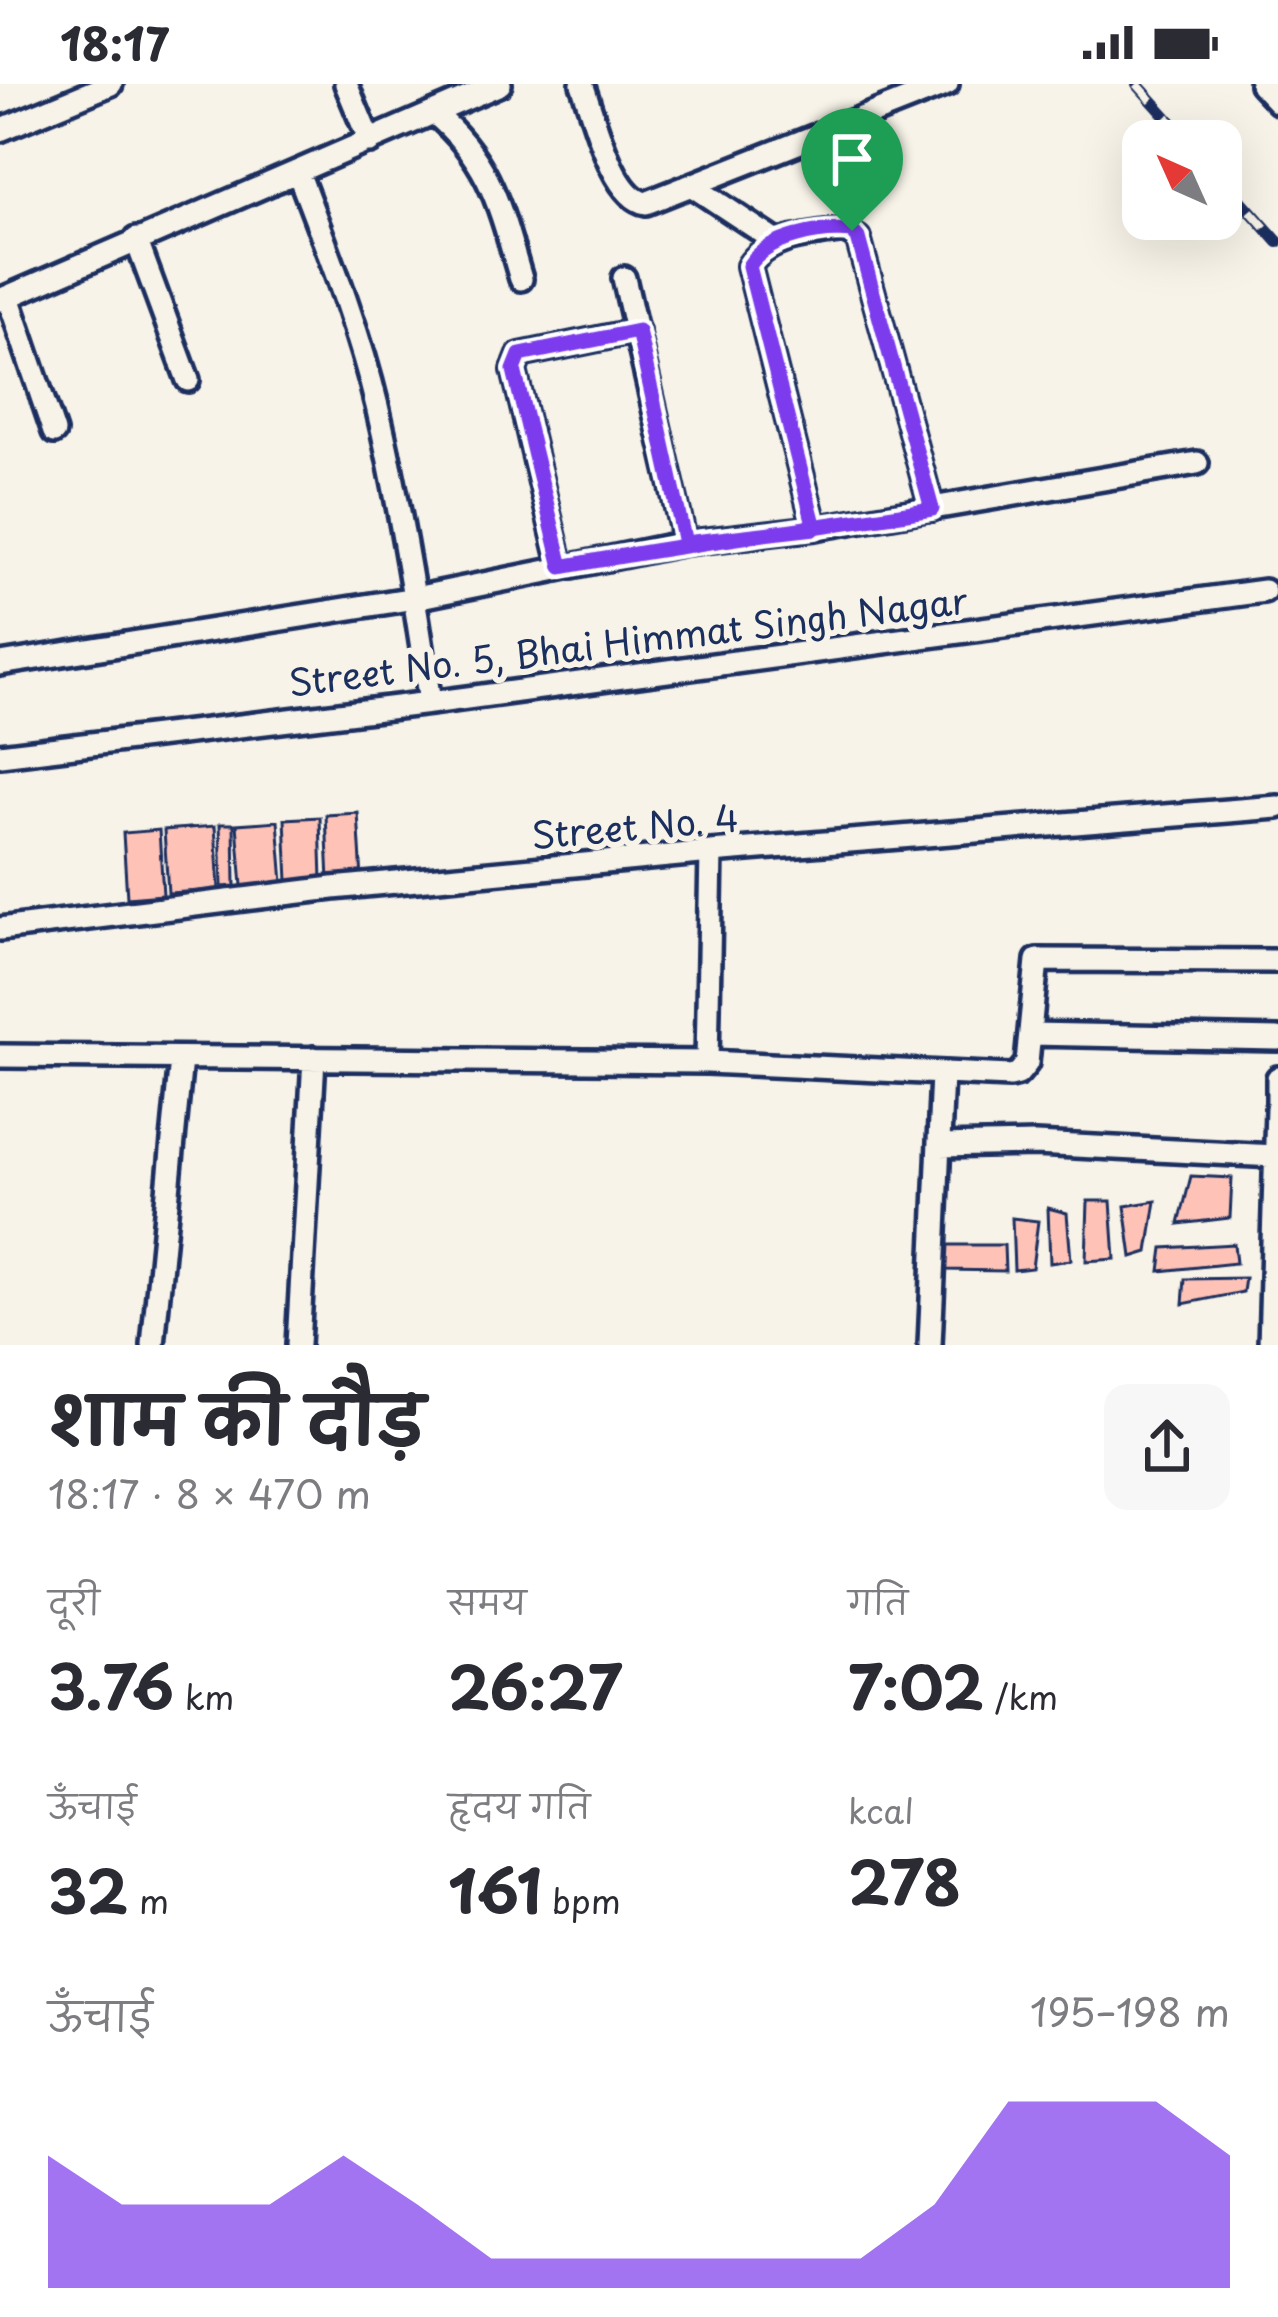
<!DOCTYPE html>
<html lang="hi">
<head>
<meta charset="utf-8">
<style>
  :root { --surface:#fff; --page:#f7f7f7; --text:#2b2b33; --muted:#7c7c81; --accent:#7c3aed }
  body { margin:0; font-family:"Playpen Sans","Playpen Sans Deva",sans-serif; background:var(--page); color:var(--text); height:100vh; display:flex; flex-direction:column; font-size:45px; white-space:nowrap }
  * { box-sizing:border-box; margin:0 }
  p { font-size:39px; color:var(--muted) }
  .icon { flex:none; width:66px; height:66px; fill:none; stroke:currentColor; stroke-width:2; stroke-linecap:round; stroke-linejoin:round }
  .map { position:relative; height:1261px; overflow:hidden }
  .sheet { display:flex; flex-direction:column; background:var(--surface); flex:1 }
  .sheet>* { flex:none }
  .needle { width:78px; rotate:315deg }
  .tools { position:absolute; left:1122px; top:36px; display:grid; gap:24px }
  .tools a { display:grid; place-items:center; width:120px; height:120px; border-radius:24px; background:var(--surface); box-shadow:0 12px 48px #0002; font-size:60px }
  .pin { position:absolute; display:grid; place-items:center; width:102px; height:102px; color:#fff; margin:-123px -51px; border-radius:50% 50% 50% 0; rotate:-45deg; box-shadow:0 0 12px #0007 }
  .pin .icon { rotate:45deg }
  .round { display:grid; place-items:center; flex:none; width:126px; height:126px; border-radius:24px; background:var(--page) }
  .head { display:flex; align-items:center; justify-content:space-between; height:204px; padding:0 48px }
  h1 { font-size:66px; font-weight:700; line-height:90px }
  .metrics { display:grid; grid-template-columns:repeat(3,1fr); gap:18px; height:204px; padding:12px 48px }
  .metrics div { display:grid; align-content:center }
  .metrics b { font-size:60px; font-weight:700 }
  .metrics small { font-size:33px; font-weight:400 }
  .metrics p { font-size:33px }
  .chart { height:336px; padding:24px 48px }
  .chart p { display:flex; justify-content:space-between }
  .chart svg { width:100%; height:216px; margin-top:12px; fill:var(--accent); opacity:.7 }
  .status { display:flex; justify-content:space-between; align-items:center; height:84px; padding:0 60px; background:var(--surface); direction:ltr }
  .status svg { height:33px; fill:currentColor }
  .map>svg:first-child { display:block }
  .building { fill:#fec3b6; stroke:#1b2f5e; stroke-width:3 }
  .lines { fill:none; stroke-linecap:round; stroke-linejoin:round }
  .street-casing { stroke:#1b2f5e; stroke-width:30 }
  .street { stroke:#f7f3e8; stroke-width:21 }
  .rail-casing { stroke:#1b2f5e; stroke-width:12 }
  .rail { stroke:#f7f3e8; stroke-width:8; stroke-dasharray:22; stroke-linecap:butt }
  .route-casing { stroke:#fff; stroke-width:24 }
  .route { stroke:#7c3aed; stroke-width:15 }
  .labels { text-anchor:middle; stroke-width:12; stroke-linejoin:round; paint-order:stroke }
  .street-label { font-size:36px; fill:#1b2f5e; stroke:#f7f3e8 }
</style>
</head>
<body>
<div class="status"><b>18:17</b><svg viewBox="0 0 49 12"><path d="M0 12V9h3v3zM5 12V6h3v6zM10 12V3h3v9zM15 12V0h3v12zM26 1h20v11H26zM47 4h2v5h-2z"/></svg></div>
<div class="map">
<svg width="1278" height="1261" viewBox="0 0 1278 1261">
  <rect width="100%" height="100%" fill="#f7f3e8"/>
  <filter id="ink" filterUnits="userSpaceOnUse"><feTurbulence type="fractalNoise" baseFrequency=".00833" numOctaves="2"/><feDisplacementMap in="SourceGraphic" scale="24" xChannelSelector="R" yChannelSelector="G"/><feConvolveMatrix kernelMatrix="1 2 1 2 8 2 1 2 1" color-interpolation-filters="sRGB"/></filter>
  <g filter="url(#ink)">
    <path class="building" d="M358,729L362,795L329,797L326,731Z
      M320,733L322,797H288L285,735Z
      M278,737L283,799L242,802L237,740Z
      M220,740H234L235,802L222,803Z
      M215,742L219,806L168,809L164,746Z
      M159,746L163,811L127,814L123,749Z
      M1191,1092L1232,1094L1230,1134L1179,1140Z
      M1088,1117H1111L1115,1175L1086,1177Z
      M1156,1117L1148,1168L1132,1173L1125,1122Z
      M1048,1124L1067,1129L1071,1176L1050,1179Z
      M1012,1134L1038,1137L1032,1184L1014,1186Z
      M1234,1160L1236,1179L1160,1187L1163,1164Z
      M946,1161H1004L1005,1187L944,1186Z
      M1245,1194L1243,1208L1183,1220L1185,1195Z"/>
    <g class="lines">
      <defs>
        <path id="street" d="M346,0L370,58
          M582,0C594,32 612,113 646,119L947,0
          M1261,0L1278,18
          M434,29C492,78 500,125 521,195
          M0,46L111,0
          M298,88C327,165 358,242 377,322C400,420 416,520 430,619
          M694,103L777,158
          M136,155L188,296
          M624,194L685,459
          M8,213L54,348
          M0,216L500,0
          M815,444L749,182C769,151 812,152 844,146L858,154L932,425
          M561,483L514,286L520,271L637,247
          M0,580L415,514L685,459L815,444L1197,379
          M0,671L430,619L1264,507
          M0,845L333,804L711,768L1278,723
          M1031,950L1278,955
          M0,972L707,978L1010,992L1018,990L1027,979L1037,876L1278,877
          M707,978L711,768
          M1278,994V1024
          M940,1062L1035,1060L1275,1072
          M153,1261L181,975
          M298,1261L314,974
          M930,1261L942,990
          M1270,1261L1277,1024"/>
      </defs>
      <use href="#street" class="street-casing"/>
      <use href="#street" class="street"/>
      <defs>
        <path id="rail" d="M1137,0L1188,57
          M1221,94L1278,158"/>
      </defs>
      <use href="#rail" class="rail-casing"/>
      <use href="#rail" class="rail"/>
    </g>
  </g>
  <g class="lines" filter="url(#ink)">
    <defs>
      <path id="route" d="M852,147C821,144 767,153 749,182L815,444L685,459L638,247L520,271L514,286L562,483C685,459 809,445 932,425L858,154L852,147"/>
    </defs>
    <use href="#route" class="route-casing"/>
    <use href="#route" class="route"/>
  </g>
  <g class="labels">
    <g class="street-label">
      <text transform="translate(628 558) rotate(-7)" y="13">Street No. 5, Bhai Himmat Singh Nagar</text>
      <text transform="translate(635 743) rotate(-5)" y="13">Street No. 4</text>
    </g>
  </g>
</svg>
<div class="tools">
<a><svg class="needle" viewBox="-14 -14 28 28"><path d="M0-13l5 13h-10z" fill="#e53935"/><path d="M0 13l5-13h-10z" fill="#7c7c81"/></svg></a>
</div>
<div class="pin" style="left:852px;top:147px;background:#1e9e55"><svg class="icon" aria-label="arrive" viewBox="0 0 24 24"><path d="M6 21V4h12l-3 4 3 4H6"/></svg></div>
</div>
<section class="sheet">
<div class="head"><div><h1>शाम की दौड़</h1><p>18:17 · 8 × 470 m</p></div><a class="round"><svg class="icon" aria-label="share" viewBox="0 0 24 24"><path d="M12 15V3M7 8l5-5 5 5M5 13v7h14v-7"/></svg></a></div>
<div class="metrics">
<div><p>दूरी</p><b>3.76<small> km</small></b></div>
<div><p>समय</p><b>26:27</b></div>
<div><p>गति</p><b>7:02<small> /km</small></b></div>
</div>
<div class="metrics">
<div><p>ऊँचाई</p><b>32<small> m</small></b></div>
<div><p>हृदय गति</p><b>161<small> bpm</small></b></div>
<div><p>kcal</p><b>278</b></div>
</div>
<div class="chart"><p><span>ऊँचाई</span>195–198 m</p>
<svg viewBox="0 0 160 44" preserveAspectRatio="none"><path d="M0 44V17L10 27L20 27L30 27L40 17L50 27L60 38L70 38L80 38L90 38L100 38L110 38L120 27L130 6L140 6L150 6L160 17V44z"/></svg>
</div>
</section>
</body>
</html>
